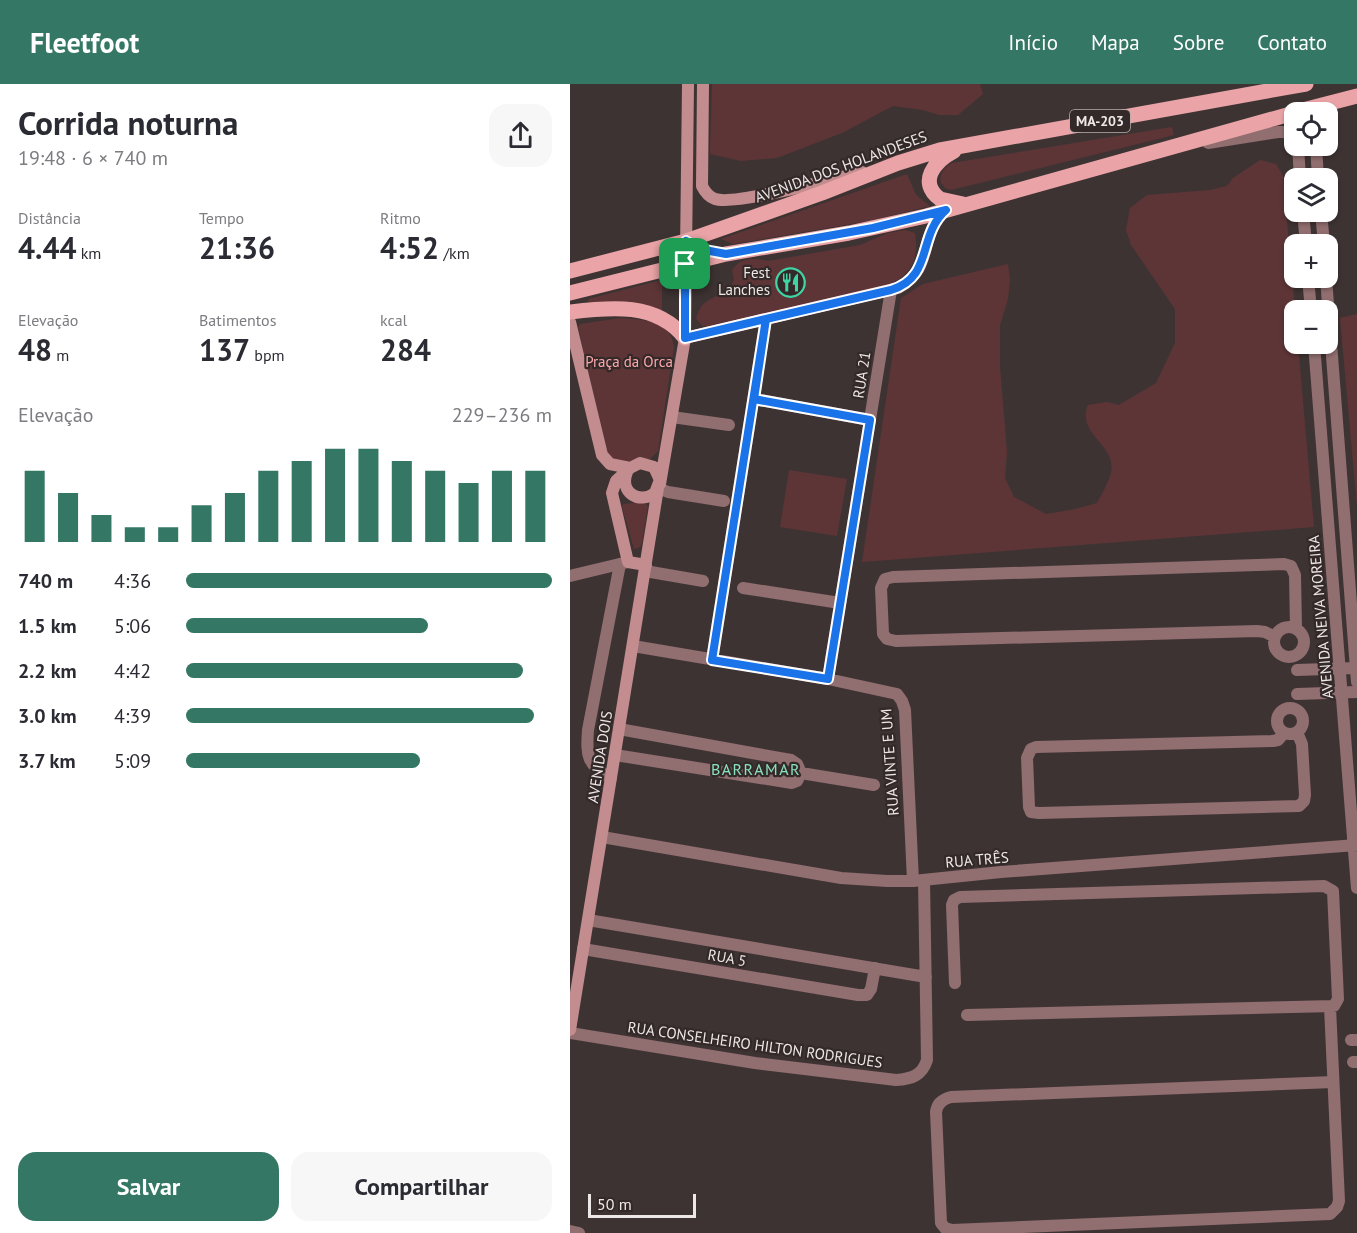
<!DOCTYPE html>
<html lang="pt">
<head>
<meta charset="utf-8">
<style>
  :root { --surface:#fff; --page:#f7f7f7; --text:#2b2b33; --muted:#7c7c81; --accent:#347765 }
  body { margin:0; font-family:"PT Sans",sans-serif; background:var(--page); color:var(--text); height:100vh; display:flex; flex-direction:column; font-size:22px; white-space:nowrap }
  * { box-sizing:border-box; margin:0 }
  p { font-size:20px; color:var(--muted) }
  .icon { flex:none; width:33px; height:33px; fill:none; stroke:currentColor; stroke-width:2; stroke-linecap:round; stroke-linejoin:round }
  .map { position:relative; flex:1; overflow:hidden }
  .side { display:flex; flex-direction:column; background:var(--surface); width:570px }
  .side>* { flex:none }
  .buttons { position:absolute; left:714px; top:18px; display:grid; gap:12px }
  .buttons a { display:grid; place-items:center; width:54px; height:54px; border-radius:12px; background:var(--surface); box-shadow:0 2px 4px #0004; font-size:30px }
  .scale { position:absolute; left:18px; bottom:15px; width:108px; box-sizing:border-box; padding-left:6px; border:3px solid #eee7e7; border-top:0; font-size:16px; line-height:21px; white-space:nowrap; color:#eee7e7; -webkit-text-stroke:4px #342929; paint-order:stroke }
  .pin { position:absolute; display:grid; place-items:center; width:51px; height:51px; color:#fff; margin:-26px; border-radius:12px; box-shadow:0 3px 9px #0006 }
  .round { display:grid; place-items:center; flex:none; width:63px; height:63px; border-radius:18px; background:var(--page) }
  .summary { display:flex; align-items:center; justify-content:space-between; height:102px; padding:0 18px }
  h1 { font-size:33px; font-weight:600; line-height:45px }
  .figures { display:grid; grid-template-columns:repeat(3,1fr); gap:9px; height:102px; padding:6px 18px }
  .figures div { display:grid; align-content:center }
  .figures b { font-size:30px; font-weight:600 }
  .figures small { font-size:16px; font-weight:400 }
  .figures p { font-size:16px }
  .chart { height:168px; padding:12px 18px }
  .chart p { display:flex; justify-content:space-between }
  .chart svg { width:100%; height:108px; margin-top:6px; stroke:var(--accent); stroke-width:6 }
  .action { display:flex; gap:12px; margin-top:auto; padding:12px 18px }
  .action a { flex:1; height:69px; border-radius:18px; background:var(--accent); color:#fff; font-size:24px; font-weight:600; line-height:69px; text-align:center }
  .action a+a { background:var(--page); color:var(--text) }
  ul { padding:0 18px; list-style:none; font-size:20px }
  li { display:grid; grid-template-columns:96px 72px 1fr; align-items:center; height:45px }
  li i { height:15px; border-radius:8px; background:var(--accent) }
  header { display:flex; align-items:center; gap:36px; box-sizing:border-box; height:84px; padding:0 30px; background:var(--accent); color:#fff }
  header strong { font-size:28px }
  nav { display:flex; gap:33px; margin-inline-start:auto; font-size:21px }
  main { display:flex; flex:1; min-height:0 }
  .map>svg:first-child { display:block }
  .green { fill:#5e3537 }
  .lines { fill:none; stroke-linecap:round; stroke-linejoin:round }
  .minor { stroke:#916e6f; stroke-width:12 }
  .tertiary { stroke:#916e6f; stroke-width:12 }
  .secondary { stroke:#c38d8f; stroke-width:12 }
  .primary { stroke:#eaa4a7; stroke-width:15 }
  .route-casing { stroke:#fff; stroke-width:12 }
  .route { stroke:#1a73e8; stroke-width:8 }
  .labels { text-anchor:middle; stroke-width:4.5; stroke-linejoin:round; paint-order:stroke }
  .shield { fill:#342929; stroke:#b6aeae; stroke-width:1.5 }
  .shield-label { font-size:14px; font-weight:bold; fill:#eee7e7 }
  .street-label { font-size:15px; fill:#eee7e7; stroke:#342929 }
  .poi-label { font-size:15px; fill:#eee7e7; stroke:#342929; text-anchor:end }
  .park-label { font-size:15px; fill:#fda7ab; stroke:#342929 }
  .neighbourhood-label { font-size:16px; letter-spacing:1.5px; fill:#89e1be; stroke:#342929 }
</style>
</head>
<body>
<header>
<strong>Fleetfoot</strong>
<nav><a>Início</a><a>Mapa</a><a>Sobre</a><a>Contato</a></nav>
</header>
<main>
<section class="side">
<div class="summary"><div><h1>Corrida noturna</h1><p>19:48 · 6 × 740 m</p></div><a class="round"><svg class="icon" aria-label="share" viewBox="0 0 24 24"><path d="M12 15V3M7 8l5-5 5 5M5 13v7h14v-7"/></svg></a></div>
<div class="figures">
<div><p>Distância</p><b>4.44<small> km</small></b></div>
<div><p>Tempo</p><b>21:36</b></div>
<div><p>Ritmo</p><b>4:52<small> /km</small></b></div>
</div>
<div class="figures">
<div><p>Elevação</p><b>48<small> m</small></b></div>
<div><p>Batimentos</p><b>137<small> bpm</small></b></div>
<div><p>kcal</p><b>284</b></div>
</div>
<div class="chart"><p><span>Elevação</span>229–236 m</p>
<svg viewBox="0 0 160 44" preserveAspectRatio="none"><path d="M5 44V15M15 44V24M25 44V33M35 44V38M45 44V38M55 44V29M65 44V24M75 44V15M85 44V11M95 44V6M105 44V6M115 44V11M125 44V15M135 44V20M145 44V15M155 44V15"/></svg>
</div>
<ul>
<li><b>740 m</b>4:36<i style="width:100%"></i></li>
<li><b>1.5 km</b>5:06<i style="width:66%"></i></li>
<li><b>2.2 km</b>4:42<i style="width:92%"></i></li>
<li><b>3.0 km</b>4:39<i style="width:95%"></i></li>
<li><b>3.7 km</b>5:09<i style="width:64%"></i></li>
</ul>
<div class="action"><a>Salvar</a><a>Compartilhar</a></div>
</section>
<div class="map">
<svg width="787" height="1149" viewBox="0 0 787 1149">
  <rect width="100%" height="100%" fill="#3e3333"/>
  <path class="green" d="M142,0H410L413,10L388,31H369L353,26L323,22L272,49L207,74L171,77L140,70Z
    M602,43L604,51L381,106L375,104L371,99C369,90 374,83 382,79Z
    M690,76L706,80L713,92L725,226L724,260H728L744,443L292,478L331,214L353,200L438,180L440,196L438,215L430,241V283L437,368L435,394L444,413L476,430L505,425L527,419C532,410 539,398 541,388C547,361 506,350 518,321L537,318L549,321L586,299L605,259V225L561,161L556,146L560,124L577,111L640,106L657,102L663,94Z
    M337,90L346,111L360,122L298,137L163,160L151,155Z
    M335,146L345,149C349,176 342,189 318,202L140,243L133,242L126,235C132,208 154,218 164,196L162,186C171,173 184,174 198,177L290,161L318,149Z
    M92,196V228L19,219L18,215Z
    M787,230V423L770,234Z
    M51,234C66,235 89,236 99,249C102,253 103,259 104,263L88,367L80,375L48,379L38,372L8,243L10,240Z
    M219,386L277,395L267,452L210,443Z
    M74,418L78,422L72,459L70,463L64,465L52,423L53,420Z"/>
  <g class="lines">
    <path class="minor" d="M184,315L300,336
      M102,333L159,341
      M88,404L98,408L154,417
      M75,487L133,497
      M173,504L270,519
      M704 558a15 15 0 1 1 30 0a15 15 0 1 1-30 0Z
      M705,553L695,548L687,547L326,557L317,555L313,550L311,504L315,495L323,493L714,480L721,482L725,491L726,544
      M63,562L258,595L327,610L332,617L335,626L343,797
      M142,576L196,235
      M727,586L786,584
      M258,595L321,206
      M727,610L787,608
      M707 637a13 13 0 1 1 26 0a13 13 0 1 1-26 0Z
      M714,649L708,656L703,657L466,663L461,665L457,674L459,723L461,728L469,729L729,722L734,717L735,711L732,660L727,648
      M45,671L222,699L227,697L231,689L227,680L221,676L49,645
      M231,689L304,701
      M41,694C17,681 16,672 18,646L50,480
      M18,836L356,893
      M13,865L288,911H297L301,905L305,884
      M385,899L382,821L384,816L390,813L754,802L763,807L768,915L764,922L397,931
      M760,923L769,1117L767,1123L760,1130L382,1146L375,1144L371,1139L366,1028C367,1019 373,1015 381,1013L763,998
      M0,949L185,979L326,996C341,995 352,992 357,976L354,796
      M781,956H787
      M783,978H787"/>
    <path class="tertiary" d="M638,59L708,48H715L724,54
      M728,62L730,94
      M746,62L748,94
      M733,128L736,160
      M751,128L754,160
      M738,194L741,226
      M756,194L787,598
      M744,260L787,804
      M0,492L58,478
      M32,753L271,794L317,797H343L431,788L787,761
      M0,1147L9,1149"/>
    <path class="secondary" d="M133,0L132,102C135,108 139,113 145,115C165,122 266,94 292,88
      M0,238L32,371L40,380L60,384
      M115,254L328,204C365,184 347,152 376,126
      M57,388C49,408 69,421 85,409L90,396L84,383L70,379L60,384L46,397L42,409L58,478L76,481
      M90,400L115,254L118,0
      M0,946L88,404"/>
    <path class="primary" d="M725,28L787,12
      M384,67C365,77 347,98 370,115L393,120
      M0,187L116,157L252,109L328,79L370,66L736,0
      M0,209L156,170L279,149L356,132L724,29
      M0,228C40,223 87,218 115,254"/>
  </g>
  <g class="lines">
    <defs>
      <path id="route" d="M115,180V254L196,235L184,315L300,336L258,595L142,576L196,235L321,206C364,193 347,151 376,126L303,144L156,170L129,165L116,157L115,180"/>
    </defs>
    <use href="#route" class="route-casing"/>
    <use href="#route" class="route"/>
  </g>
  <defs>
    <symbol id="restaurant-ring" viewBox="-11 -11 22 22"><circle r="9.5" fill="#342929" stroke="#3ed4a3" stroke-width="1.5"/><path d="M-5-6h1v4h1v-4h1v4h1v-4h1v5L-1.5 .5V6h-2V.5L-5-1ZM5-6V6H3V1.5H1.5Q1.5-4 5-6Z" fill="#3ed4a3"/></symbol>
  </defs>
  <g fill-rule="evenodd">
    <use href="#restaurant-ring" x="204" y="182" width="33" height="33"/>
  </g>
  <g class="labels">
    <rect class="shield" x="500" y="26" width="60" height="22" rx="4.5"/>
    <g class="shield-label">
      <text x="530" y="42">MA-203</text>
    </g>
    <g class="street-label">
      <text transform="translate(271 83) rotate(-20)" y="5">AVENIDA DOS HOLANDESES</text>
      <text transform="translate(292 291) rotate(-81)" y="5">RUA 21</text>
      <text transform="translate(751 533) rotate(-95)" y="5">AVENIDA NEIVA MOREIRA</text>
      <text transform="translate(30 673) rotate(-81)" y="5">AVENIDA DOIS</text>
      <text transform="translate(320 678) rotate(-94)" y="5">RUA VINTE E UM</text>
      <text transform="translate(407 776) rotate(-5)" y="5">RUA TRÊS</text>
      <text transform="translate(157 874) rotate(10)" y="5">RUA 5</text>
      <text transform="translate(185 961) rotate(8)" y="5">RUA CONSELHEIRO HILTON RODRIGUES</text>
    </g>
    <g class="poi-label">
      <text x="200" y="194">Fest<tspan x="200" dy="17">Lanches</tspan></text>
    </g>
    <g class="park-label">
      <text x="59" y="283">Praça da Orca</text>
    </g>
    <g class="neighbourhood-label">
      <text x="186" y="691">BARRAMAR</text>
    </g>
  </g>
</svg>
<div class="buttons">
<a><svg class="icon" aria-label="locate" viewBox="0 0 24 24"><circle cx="12" cy="12" r="6"/><path d="M12 2v4M12 18v4M2 12h4M18 12h4"/></svg></a>
<a><svg class="icon" aria-label="layers" viewBox="0 0 24 24"><path d="M12 4l9 5-9 5-9-5zM3 14l9 5 9-5"/></svg></a>
<a>+</a>
<a>−</a>
</div>
<div class="scale">50 m</div>
<div class="pin" style="left:115px;top:180px;background:#1e9e55"><svg class="icon" aria-label="arrive" viewBox="0 0 24 24"><path d="M6 21V4h12l-3 4 3 4H6"/></svg></div>
</div>
</main>
</body>
</html>
